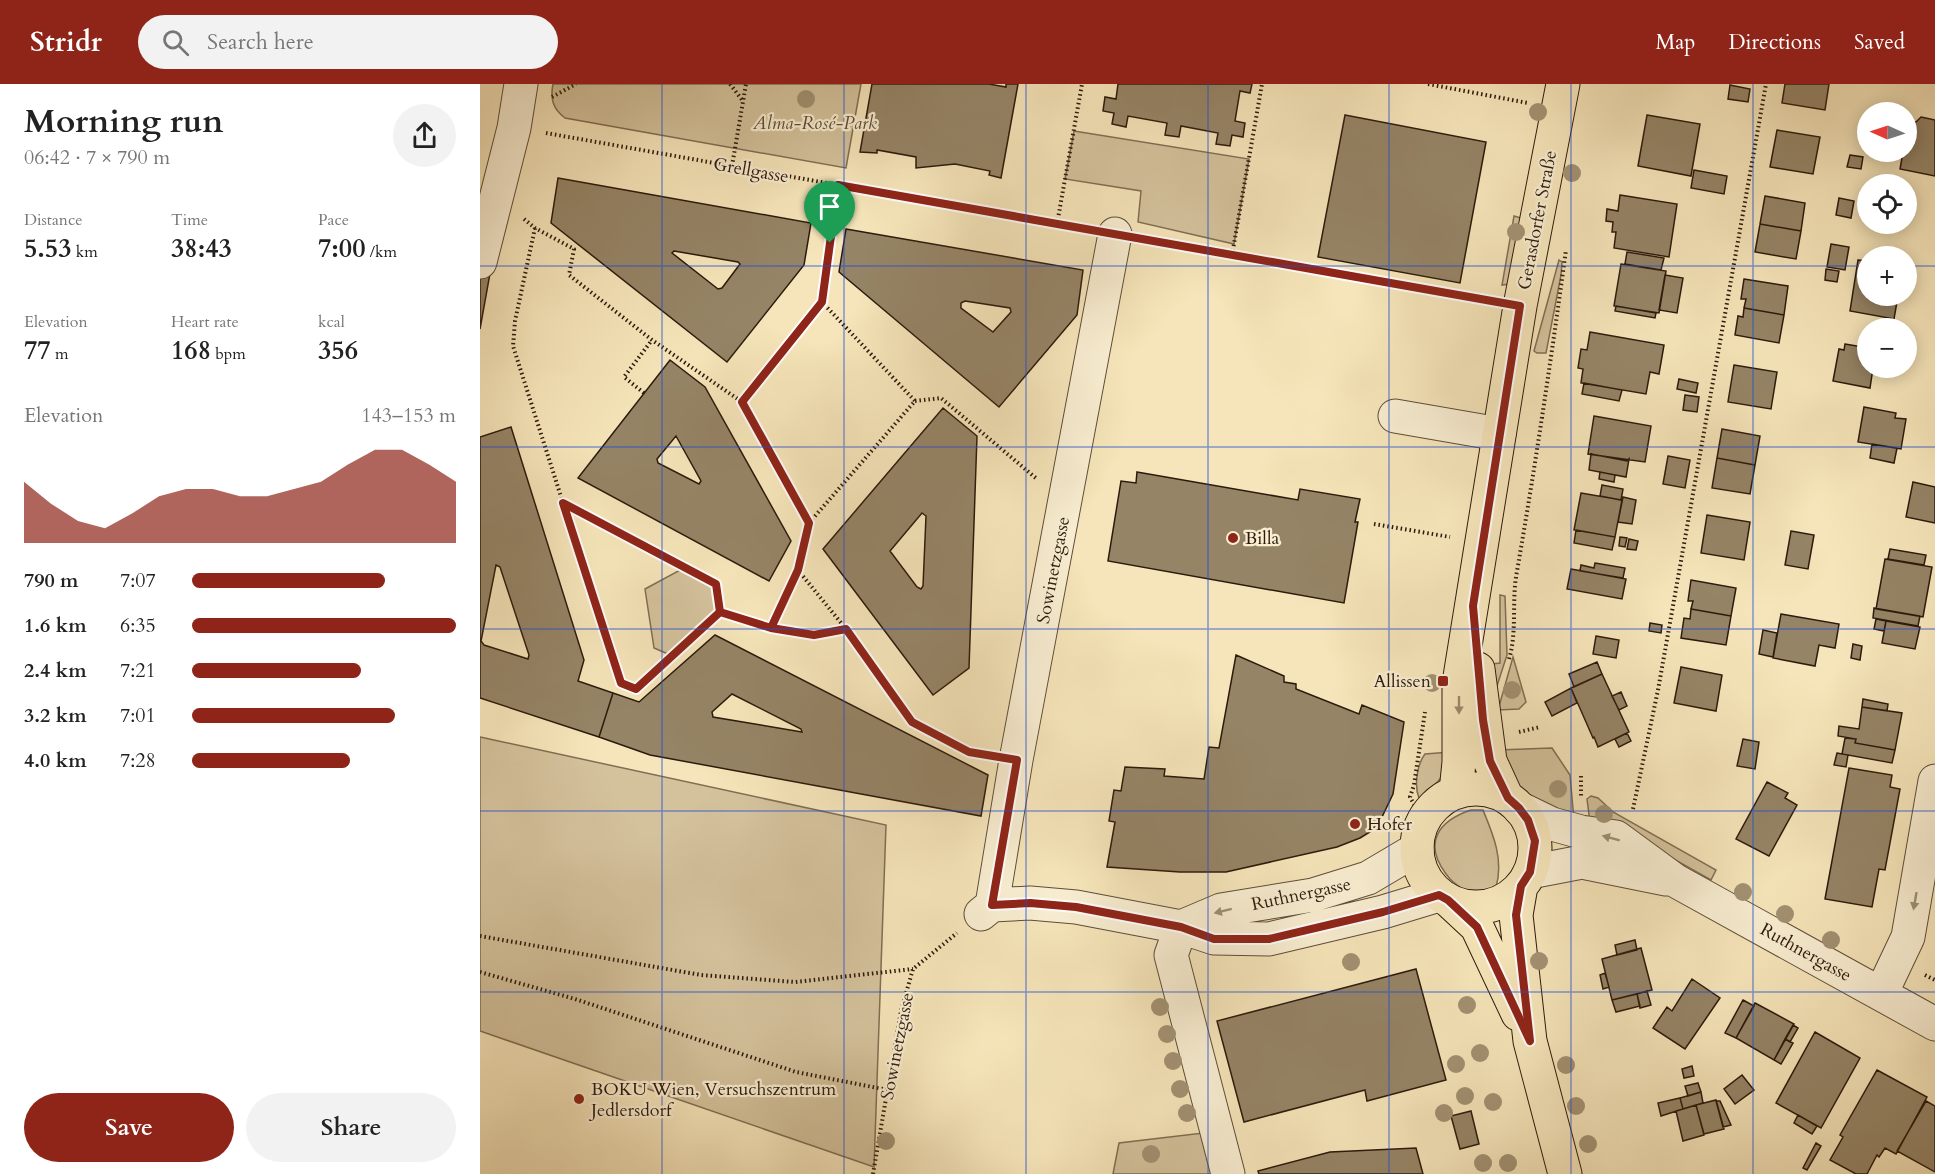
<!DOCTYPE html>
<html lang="en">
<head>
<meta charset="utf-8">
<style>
  :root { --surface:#fff; --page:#f2f2f2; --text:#222; --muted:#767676; --accent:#8f2418 }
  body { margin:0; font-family:Cardo,serif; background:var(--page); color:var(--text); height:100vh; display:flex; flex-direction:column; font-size:22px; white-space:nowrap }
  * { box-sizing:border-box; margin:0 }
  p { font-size:20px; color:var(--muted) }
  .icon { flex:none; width:33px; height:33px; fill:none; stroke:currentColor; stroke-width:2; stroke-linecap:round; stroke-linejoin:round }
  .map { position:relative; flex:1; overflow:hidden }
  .drawer { display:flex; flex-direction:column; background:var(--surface); width:480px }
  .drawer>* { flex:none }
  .needle { width:39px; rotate:273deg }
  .buttons { position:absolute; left:1377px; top:18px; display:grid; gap:12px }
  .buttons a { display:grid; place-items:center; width:60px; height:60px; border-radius:50%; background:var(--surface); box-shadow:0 3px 15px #0003; font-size:30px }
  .pin { position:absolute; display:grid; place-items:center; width:51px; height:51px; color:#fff; margin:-62px -26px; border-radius:50% 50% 50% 0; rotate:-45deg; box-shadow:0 0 6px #0007 }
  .pin .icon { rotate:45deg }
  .round { display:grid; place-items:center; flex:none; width:63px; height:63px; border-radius:32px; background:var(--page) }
  .overview { display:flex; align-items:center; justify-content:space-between; height:102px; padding:0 24px }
  h1 { font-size:33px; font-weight:600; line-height:45px }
  .stats { display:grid; grid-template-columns:repeat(3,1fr); gap:9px; height:102px; padding:6px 24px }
  .stats div { display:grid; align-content:center }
  .stats b { font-size:26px; font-weight:600 }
  .stats small { font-size:16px; font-weight:400 }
  .stats p { font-size:16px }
  .chart { height:168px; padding:12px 24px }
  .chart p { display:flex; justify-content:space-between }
  .chart svg { width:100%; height:108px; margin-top:6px; fill:var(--accent); opacity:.7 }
  .cta { display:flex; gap:12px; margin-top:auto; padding:12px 24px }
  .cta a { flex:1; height:69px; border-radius:36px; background:var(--accent); color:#fff; font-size:24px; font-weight:600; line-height:69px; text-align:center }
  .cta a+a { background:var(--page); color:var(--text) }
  ul { padding:0 24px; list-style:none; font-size:20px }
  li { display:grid; grid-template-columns:96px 72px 1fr; align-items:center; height:45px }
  li i { height:15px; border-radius:8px; background:var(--accent) }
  header { display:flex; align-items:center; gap:36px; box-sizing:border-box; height:84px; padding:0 30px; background:var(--accent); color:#fff }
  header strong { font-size:28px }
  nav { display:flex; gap:33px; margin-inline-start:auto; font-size:21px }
  .search { width:420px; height:54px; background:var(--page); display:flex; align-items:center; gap:15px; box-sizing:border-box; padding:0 21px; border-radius:33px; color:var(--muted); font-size:22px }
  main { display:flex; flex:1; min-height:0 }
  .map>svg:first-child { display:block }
  .green { fill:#d4c29c; stroke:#806e54; stroke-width:1.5 }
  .building { fill:#958466; stroke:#2c1a0c; stroke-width:1.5; fill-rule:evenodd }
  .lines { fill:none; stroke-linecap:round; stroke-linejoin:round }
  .minor-casing { stroke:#5e4d38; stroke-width:35 }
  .major-casing { stroke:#2c1a0c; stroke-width:35 }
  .path { stroke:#2c1a0c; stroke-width:4; stroke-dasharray:1.5 3; stroke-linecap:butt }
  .minor { stroke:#f9eed2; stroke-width:33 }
  .major { stroke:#f6e5ba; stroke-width:33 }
  .tree { fill:#a29172 }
  .oneway { fill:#9b8a6c }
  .oneway2 { fill:#9d8f79 }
  .route-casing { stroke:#fff; stroke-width:12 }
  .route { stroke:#8f2418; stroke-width:8 }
  .grid { fill:none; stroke:#1d4ed8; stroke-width:1.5; stroke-opacity:0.55 }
  .poi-dot { fill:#8f2418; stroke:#f9eed2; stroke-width:2 }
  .labels { text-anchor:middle; stroke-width:4.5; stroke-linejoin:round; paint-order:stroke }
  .park-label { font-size:18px; font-style:italic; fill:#5e4c37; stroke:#f9eed2 }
  .street-label { font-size:18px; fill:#2c1a0c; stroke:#f9eed2 }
  .poi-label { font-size:18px; fill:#2c1a0c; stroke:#f9eed2; text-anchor:start }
</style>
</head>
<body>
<header>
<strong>Stridr</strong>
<div class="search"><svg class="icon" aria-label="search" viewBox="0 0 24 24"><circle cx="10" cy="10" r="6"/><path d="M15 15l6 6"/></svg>Search here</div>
<nav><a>Map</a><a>Directions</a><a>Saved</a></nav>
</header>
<main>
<section class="drawer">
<div class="overview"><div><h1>Morning run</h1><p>06:42 · 7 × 790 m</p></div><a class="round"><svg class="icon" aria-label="share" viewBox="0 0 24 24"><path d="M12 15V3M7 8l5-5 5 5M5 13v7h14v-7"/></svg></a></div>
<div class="stats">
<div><p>Distance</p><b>5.53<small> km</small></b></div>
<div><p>Time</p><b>38:43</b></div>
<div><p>Pace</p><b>7:00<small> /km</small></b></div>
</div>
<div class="stats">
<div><p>Elevation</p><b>77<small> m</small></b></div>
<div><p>Heart rate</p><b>168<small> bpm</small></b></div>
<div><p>kcal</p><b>356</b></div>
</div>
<div class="chart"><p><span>Elevation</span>143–153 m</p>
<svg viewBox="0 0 160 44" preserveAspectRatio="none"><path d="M0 44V19L10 28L20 35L30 38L40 32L50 25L60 22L70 22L80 25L90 25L100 22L110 19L120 12L130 6L140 6L150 12L160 19V44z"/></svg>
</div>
<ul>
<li><b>790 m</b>7:07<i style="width:73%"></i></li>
<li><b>1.6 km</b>6:35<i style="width:100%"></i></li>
<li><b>2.4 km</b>7:21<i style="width:64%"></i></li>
<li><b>3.2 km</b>7:01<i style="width:77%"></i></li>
<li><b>4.0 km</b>7:28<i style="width:60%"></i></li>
</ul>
<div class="cta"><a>Save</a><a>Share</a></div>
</section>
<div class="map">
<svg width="1455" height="1090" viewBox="0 0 1455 1090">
  <rect width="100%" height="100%" fill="#f6e5ba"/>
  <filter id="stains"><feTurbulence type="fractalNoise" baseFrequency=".00333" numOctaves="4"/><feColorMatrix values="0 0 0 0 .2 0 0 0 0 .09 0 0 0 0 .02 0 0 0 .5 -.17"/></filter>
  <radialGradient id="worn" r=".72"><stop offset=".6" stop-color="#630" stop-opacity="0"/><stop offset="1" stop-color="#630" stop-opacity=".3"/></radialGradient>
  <path class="green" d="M73,0H381L366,84L85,34C73,25 70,15 73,0Z
    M594,47L769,75L754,160L658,138L661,107L585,95Z
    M1034,132L1041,134L1029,200L1022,201Z
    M1079,176L1082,178L1081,191L1066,269H1057L1054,267Z
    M200,486L232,503L235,527L188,570L174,564L165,505Z
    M1020,511L1025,512L1027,571L1016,605L1012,580L1020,579Z
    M1033,573L1046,618L1039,625L1018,626Z
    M0,653L406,741L394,1083L0,947Z
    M1072,664L1090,691L1094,736L1061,724L1046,707L1033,698L1017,666Z
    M970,668C963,695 961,697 939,714C934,702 937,680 945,670Z
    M1111,712L1118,714L1133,728L1236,786L1231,796L1156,754L1110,738L1107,715Z
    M991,726H1003C1013,750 1024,776 1016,803C1011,804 1006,807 1002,808C987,810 974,801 966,790C943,759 958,737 991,726Z
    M723,1049L733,1090H633L639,1059Z"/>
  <path class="building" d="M392,0H509L526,3V0H538L521,94L509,91L510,87L475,80L436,84V73L397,66V69L380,68Z
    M638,0H772L770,9L760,7L755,37L765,39L763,53L752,51L750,62L736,60L738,49L701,42L699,53L685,51L687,39L648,32L646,43L632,40L634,29L623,27L625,13L636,15Z
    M1305,0H1349L1345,26L1302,19Z
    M1250,1L1270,5L1268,18L1248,15Z
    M865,31L1006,58L980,199L838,173Z
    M1167,31L1220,40L1211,92L1158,82Z
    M1441,33L1455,36V92L1420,85L1423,68H1426L1429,37L1436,38Z
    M1297,46L1340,53L1333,90L1290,83Z
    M1370,71L1383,73L1381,85L1367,83Z
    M1214,86L1247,92L1244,110L1211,104Z
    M78,94L331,139L324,181L247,278L71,139ZM194,167L258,178L260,180L242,204L238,205L192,169Z
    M1140,111L1197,120L1189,173L1134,164L1136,148H1132L1133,138L1126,137L1127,125L1138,127Z
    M1285,112L1325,119L1321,147L1280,140Z
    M1359,114L1374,117L1371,134L1356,131Z
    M1280,140L1321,147L1316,175L1275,168Z
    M366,145L603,186L597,231L519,323L359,188ZM485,217L530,224L531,228L513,248L481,224V219Z
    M1351,160L1369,163L1365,186L1347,183Z
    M1147,168L1184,174L1181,186L1145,180Z
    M1378,176L1388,177V212H1418L1414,235L1370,227Z
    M1141,180L1186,187L1179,229L1134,222Z
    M0,183L11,184L0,245Z
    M1346,185L1359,187L1357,198L1345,196Z
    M1185,191L1203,194L1197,229L1179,226Z
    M1264,195L1308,202L1304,231L1264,224L1266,215H1261Z
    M1136,222L1176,229L1175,234L1135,227Z
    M1264,224L1304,231L1299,259L1255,251L1258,232L1263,233Z
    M1110,248L1184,261L1179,290L1170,288L1166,310L1101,299L1103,285L1098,284L1101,265L1107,266Z
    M1365,260L1383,263L1381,269L1388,270V284H1393L1390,304L1353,297L1359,265L1364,266Z
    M190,276L225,303L311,457L289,497L98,394ZM196,352L221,397L219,400L178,379L177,375Z
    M1254,281L1297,288L1291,325L1248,318Z
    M1199,295L1218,299L1216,309L1197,305Z
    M1104,299L1142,306L1139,317L1102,310Z
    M1205,311L1219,313L1217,328L1203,326Z
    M1384,323L1416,329L1415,334L1426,335L1421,365L1378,358Z
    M463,324L497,352L489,584L453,611L343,465ZM442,429L446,432L443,502L441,505L437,503L410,467Z
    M1114,332L1171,342L1165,378L1108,370Z
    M31,343L104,576L98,597L133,609L119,653L0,614V353ZM16,481L20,483L49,571L48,575L4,561L1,557Z
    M1242,345L1280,352L1275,381L1237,374Z
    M1392,360L1417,364L1414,379L1390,374Z
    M1111,370L1147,377L1149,375L1146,393L1109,386Z
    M1188,372L1210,376L1205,404L1183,400Z
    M1237,374L1275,381L1270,410L1232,404Z
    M657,388L818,416L820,405L880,415L875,438H878L864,519L628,477L641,397L656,399Z
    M1120,388L1135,391L1134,398L1119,395Z
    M1433,398L1455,403V439L1426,433Z
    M1122,401L1143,405L1141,416L1120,412Z
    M1101,409L1142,416L1135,453L1094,446Z
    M1143,413L1156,416L1152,440L1138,438Z
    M1227,431L1270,438L1264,476L1221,469Z
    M1096,446L1135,453L1132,466L1094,459Z
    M1311,447L1334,451L1328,485L1305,481Z
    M1140,453L1147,454L1145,463L1139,462Z
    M1149,455L1158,457L1156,466L1147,465Z
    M1410,465L1446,471L1444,481L1408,475Z
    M1405,475L1452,483L1443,533L1396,525Z
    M1115,479L1145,484L1143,494L1100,487L1101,481L1114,484Z
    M1091,485L1146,495L1142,515L1087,505Z
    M1211,496L1256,504L1251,532L1211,525L1213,517H1208Z
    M1394,524L1440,532L1438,542L1393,534Z
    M1211,525L1251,532L1246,561L1201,554L1204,534L1210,535Z
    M1301,530L1359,540L1355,564L1339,561L1335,582L1293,574Z
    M1396,535L1406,537L1404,547L1394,545Z
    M1406,537L1440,543L1435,565L1402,559Z
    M1170,539L1182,541L1181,549L1169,547Z
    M1283,546L1297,549L1293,573L1279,570Z
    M235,551L508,691L501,732L170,671L119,653L133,609L159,618ZM252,610L321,645L322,648L233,633L232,628Z
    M1116,552L1139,556L1136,574L1113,570Z
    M1373,560L1382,562L1380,576L1371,574Z
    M756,571L804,592V598L816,600V605L879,630L882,621L924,638L913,710L901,735L890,748L880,754L857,763L746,788H700L627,783L635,738L629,737L634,706L641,707L645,683L685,685L684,692L724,695L729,663L739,664Z
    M1117,578L1122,590L1094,603L1089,590Z
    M1201,583L1242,591L1236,627L1194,619Z
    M1122,590L1149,648L1118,663L1114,653L1113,654L1091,604Z
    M1091,604L1097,619L1072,632L1065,618Z
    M1141,608L1147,622L1139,626L1132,612Z
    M1383,615L1408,620L1407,627L1382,623Z
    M1382,623L1422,629L1415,666L1375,659L1376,655L1358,652L1359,642L1379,645Z
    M1147,649L1151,657L1139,663L1135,655Z
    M1365,654L1376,655L1375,659L1415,666L1412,679L1362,670Z
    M1263,655L1279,658L1275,685L1257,682Z
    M1357,669L1368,671L1366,683L1354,681Z
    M1369,684L1412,691L1410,703L1420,705L1405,786L1399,785L1392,823L1345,815Z
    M1287,698L1308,709L1305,714L1317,721L1289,772L1256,755Z
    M1155,856L1157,866L1137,871L1135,861Z
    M1161,864L1172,906L1132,916L1122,875Z
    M936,885L966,996L887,1017L885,1006L764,1038L737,937Z
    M1125,889L1129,903L1123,905L1120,891Z
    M1212,895L1240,914L1205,965L1173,944L1187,923L1192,927Z
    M1167,907L1171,921L1160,924L1157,910Z
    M1157,910L1160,922L1136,928L1132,916Z
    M1263,916L1274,922L1256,954L1245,949Z
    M1275,919L1314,940L1294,976L1256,954Z
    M1313,941L1318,944L1310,958L1305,955Z
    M1335,948L1380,974L1341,1044L1296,1019Z
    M1305,955L1313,959L1301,980L1294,976Z
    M1212,982L1214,992L1204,994L1202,985Z
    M1397,986L1447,1013L1416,1070L1405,1064L1399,1073L1397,1071L1387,1090H1376L1350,1076L1363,1053L1360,1051Z
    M1262,991L1274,1006L1255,1020L1244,1005Z
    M1218,999L1221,1008L1208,1012L1205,1002Z
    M1221,1008L1223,1019L1203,1025L1200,1014Z
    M1200,1014L1203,1025L1181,1032L1178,1019Z
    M1236,1016L1244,1045L1224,1050L1216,1021Z
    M1236,1017H1240L1251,1041L1243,1043Z
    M1446,1017L1455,1022V1088L1417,1067Z
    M1216,1021L1224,1051L1203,1057L1196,1027Z
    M991,1027L999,1060L980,1065L971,1032Z
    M1318,1031L1337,1042L1332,1050L1314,1039Z
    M1336,1059L1341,1062L1327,1086L1323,1084Z
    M936,1064L943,1090H779L778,1087L850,1068Z"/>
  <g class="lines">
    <defs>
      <path id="minor" d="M0,178L34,44L41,0
        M915,332L1019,350
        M1039,724L1072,740L1101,748L1136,753L1196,797L1455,940
        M1050,788L1102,778L1186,795
        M512,821L536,676L635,150
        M501,830L512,821L550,819L596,823L701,843L734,854L789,855L903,828L959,811
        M701,843L691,871L748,1090
        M701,843L741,826L833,811L888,794L937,765
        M1401,910L1428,853L1455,697"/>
      <path id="major" d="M998,585L1010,677L1027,714
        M937 764a59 59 0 1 1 118 0a59 59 0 1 1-118 0Z
        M976,708L979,678V599L1040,222L1083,0
        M1041,802L1036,831L1050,957L1085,1090
        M968,816L997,843L1038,930"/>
    </defs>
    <use href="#minor" class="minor-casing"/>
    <use href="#major" class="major-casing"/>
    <path class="path" d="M250,0L263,17
      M948,0L1048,19
      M72,13L96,0
      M66,49L605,145
      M252,82L266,0
      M44,135L55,144L94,165L89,191L172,256L262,318
      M577,140L602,0
      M55,144L35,237L33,262L83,419L236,500L240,528L291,544L334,551L366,545L432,638L489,668L506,671
      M665,156L1010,216
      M752,171L782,0
      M164,309L144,293L172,256
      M435,317L461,314L557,395
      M83,420L141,599L156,605L240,528
      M329,439L435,317L342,218
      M894,440L970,453
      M318,486L329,439L262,318L342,218L358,101
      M291,544L318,486L366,545
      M1029,575C1037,549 1032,519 1036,493C1055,384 1071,276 1086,166
      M1039,648L1060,643
      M1101,692V714
      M1153,725L1178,606L1286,0
      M941,733L930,713L934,701L945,628
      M0,852L221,891L315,898L433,885
      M0,888L95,915L316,988L408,1006
      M1445,891L1455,896
      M393,1090L421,927L433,885L477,849"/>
    <use href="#minor" class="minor"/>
    <use href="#major" class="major"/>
  </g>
  <g class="tree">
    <circle cx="326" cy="15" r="9"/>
    <circle cx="1058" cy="28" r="9"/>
    <circle cx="1092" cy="89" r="9"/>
    <circle cx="1036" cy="148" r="9"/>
    <circle cx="952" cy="599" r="9"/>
    <circle cx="1032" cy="606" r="9"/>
    <circle cx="1078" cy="705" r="9"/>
    <circle cx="1124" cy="730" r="9"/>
    <circle cx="1263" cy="808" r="9"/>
    <circle cx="1305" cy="830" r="9"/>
    <circle cx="1351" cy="856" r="9"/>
    <circle cx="1059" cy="877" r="9"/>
    <circle cx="871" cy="878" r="9"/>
    <circle cx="987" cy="921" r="9"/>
    <circle cx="680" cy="923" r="9"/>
    <circle cx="687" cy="950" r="9"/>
    <circle cx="1000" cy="969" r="9"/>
    <circle cx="693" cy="977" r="9"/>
    <circle cx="976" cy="980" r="9"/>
    <circle cx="1086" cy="981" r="9"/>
    <circle cx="700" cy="1005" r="9"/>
    <circle cx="985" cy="1012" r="9"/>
    <circle cx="1013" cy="1018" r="9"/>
    <circle cx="1096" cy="1022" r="9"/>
    <circle cx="707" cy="1029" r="9"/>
    <circle cx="964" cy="1029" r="9"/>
    <circle cx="406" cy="1057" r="9"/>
    <circle cx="1108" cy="1060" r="9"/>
    <circle cx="671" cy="1070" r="9"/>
    <circle cx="1003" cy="1079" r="9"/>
    <circle cx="1028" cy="1079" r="9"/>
  </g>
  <defs><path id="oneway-solid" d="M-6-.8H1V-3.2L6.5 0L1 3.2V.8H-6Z" transform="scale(1.5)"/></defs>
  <use class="oneway" href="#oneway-solid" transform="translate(979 621) rotate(90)"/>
  <g class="oneway2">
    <use href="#oneway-solid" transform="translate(1131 754) rotate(-165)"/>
    <use href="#oneway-solid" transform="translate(1435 817) rotate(100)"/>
    <use href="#oneway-solid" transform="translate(743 827) rotate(166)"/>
  </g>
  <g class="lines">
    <defs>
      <path id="route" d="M350,159L342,218L262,318L329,439L318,486L291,544L240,528L156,605L141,599L83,419L236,500L240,528L291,544L334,551L366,545L432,638L489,668L537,676L512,821L550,819L596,823L701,843L734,855H789L903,828L959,811L968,816L997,843L1050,957L1036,831L1041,802L1050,788L1055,757L1048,736L1039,724L1028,714L1010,677L1003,636L993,522L1040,222L358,101L350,159"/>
    </defs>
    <use href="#route" class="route-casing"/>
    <use href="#route" class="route"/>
  </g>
  <path class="grid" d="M182,0V1090M364,0V1090M546,0V1090M728,0V1090M909,0V1090M1091,0V1090M1273,0V1090M0,182H1388M1426,182H1455M0,363H1455M0,545H1455M0,727H1455M0,908H1455"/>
  <g class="poi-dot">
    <circle cx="753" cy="454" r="6"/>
    <rect x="957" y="591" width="12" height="12" rx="3"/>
    <circle cx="875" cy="740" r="6"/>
    <circle cx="99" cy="1015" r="6"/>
  </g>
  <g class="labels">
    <g class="park-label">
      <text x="335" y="45">Alma-Rosé-Park</text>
    </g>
    <g class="street-label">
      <text transform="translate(271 86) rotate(10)" y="6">Grellgasse</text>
      <text transform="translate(1057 136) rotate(-79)" y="6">Gerasdorfer Straße</text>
      <text transform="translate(573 486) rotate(-79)" y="6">Sowinetzgasse</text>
      <text transform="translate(821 810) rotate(-12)" y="6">Ruthnergasse</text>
      <text transform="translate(1326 868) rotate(29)" y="6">Ruthnergasse</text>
      <text transform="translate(417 962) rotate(-79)" y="6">Sowinetzgasse</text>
    </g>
    <g class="poi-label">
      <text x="765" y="460">Billa</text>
      <text x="951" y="603" text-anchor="end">Allissen</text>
      <text x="887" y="746">Hofer</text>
      <text x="111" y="1011">BOKU Wien, Versuchszentrum<tspan x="111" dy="21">Jedlersdorf</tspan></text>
    </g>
  </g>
  <rect width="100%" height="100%" filter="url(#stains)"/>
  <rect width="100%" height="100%" fill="url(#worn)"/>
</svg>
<div class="buttons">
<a><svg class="needle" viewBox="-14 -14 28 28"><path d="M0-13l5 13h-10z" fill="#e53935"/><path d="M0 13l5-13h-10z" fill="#767676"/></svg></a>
<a><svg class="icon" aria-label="locate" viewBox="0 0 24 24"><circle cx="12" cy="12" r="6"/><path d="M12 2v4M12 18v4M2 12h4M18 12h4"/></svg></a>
<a>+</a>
<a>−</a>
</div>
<div class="pin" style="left:350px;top:159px;background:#1e9e55"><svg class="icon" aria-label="arrive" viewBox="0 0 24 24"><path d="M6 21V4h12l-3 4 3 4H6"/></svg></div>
</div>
</main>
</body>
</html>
